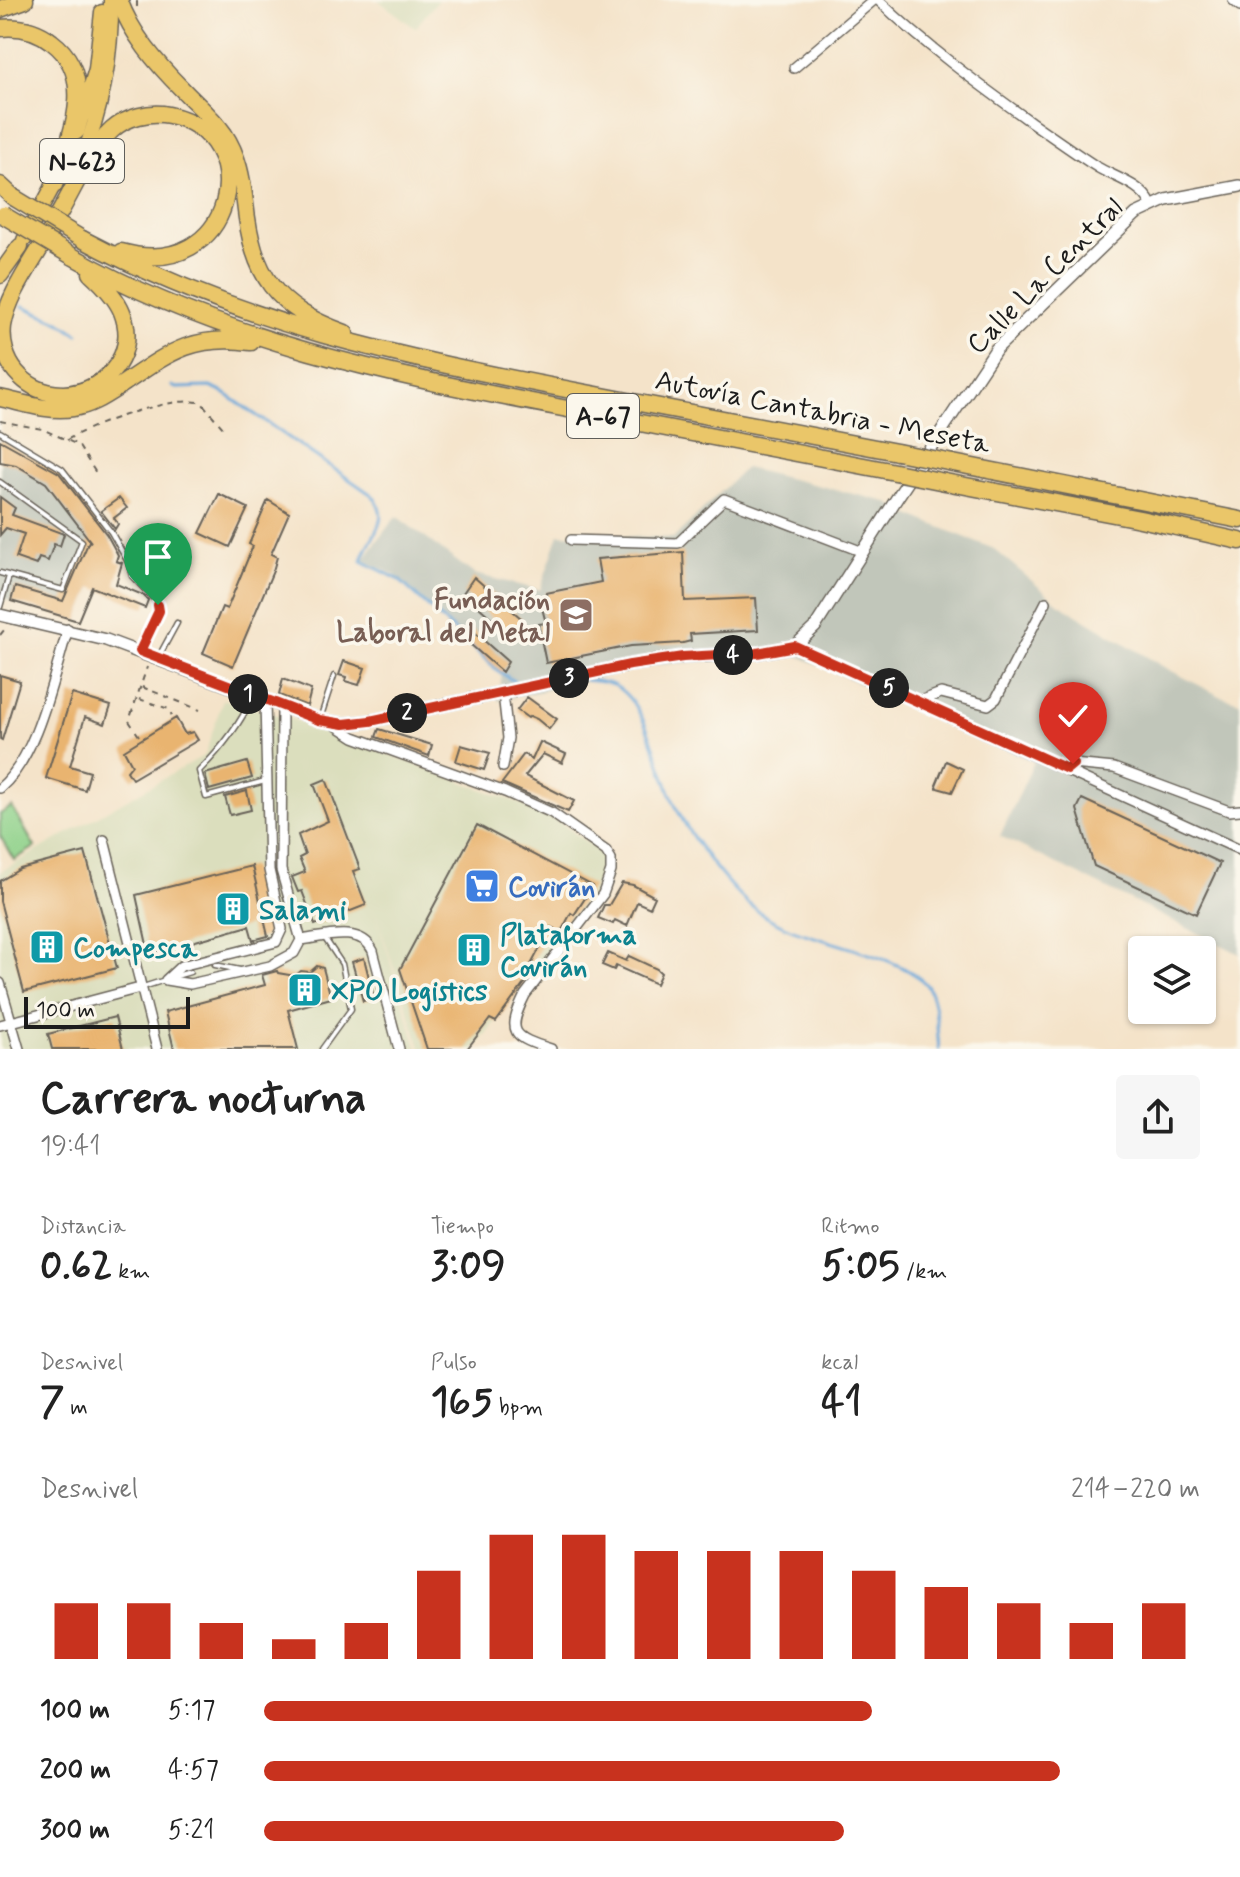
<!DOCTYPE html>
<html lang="es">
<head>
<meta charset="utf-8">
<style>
  :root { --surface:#fff; --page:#f6f6f6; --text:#222; --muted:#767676; --accent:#c8321e }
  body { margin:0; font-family:Mynerve,sans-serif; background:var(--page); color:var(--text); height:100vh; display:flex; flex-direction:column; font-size:30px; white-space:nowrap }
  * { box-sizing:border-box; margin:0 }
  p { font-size:26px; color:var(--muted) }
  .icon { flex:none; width:44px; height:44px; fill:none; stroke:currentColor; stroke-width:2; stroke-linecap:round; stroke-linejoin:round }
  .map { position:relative; height:1049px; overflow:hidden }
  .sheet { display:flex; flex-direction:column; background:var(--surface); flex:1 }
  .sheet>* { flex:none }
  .fabs { position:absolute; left:1128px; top:936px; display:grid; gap:16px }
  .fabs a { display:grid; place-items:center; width:88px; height:88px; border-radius:8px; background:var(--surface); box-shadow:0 2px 6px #0004; font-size:40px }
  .scale { position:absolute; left:24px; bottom:20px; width:166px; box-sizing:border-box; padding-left:8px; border:4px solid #1c1c1c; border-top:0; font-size:22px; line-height:28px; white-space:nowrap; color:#1c1c1c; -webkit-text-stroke:6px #fbf7ec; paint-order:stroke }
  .pin { position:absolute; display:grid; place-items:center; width:68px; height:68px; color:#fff; margin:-82px -34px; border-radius:50% 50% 50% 0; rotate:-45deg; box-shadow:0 0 8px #0007 }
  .pin .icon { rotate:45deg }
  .km { position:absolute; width:40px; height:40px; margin:-20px; border-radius:50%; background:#222; color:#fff; font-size:22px; line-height:40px; text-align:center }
  .round { display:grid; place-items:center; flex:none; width:84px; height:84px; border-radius:8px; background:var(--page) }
  .headline { display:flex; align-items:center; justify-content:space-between; height:136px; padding:0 40px }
  h1 { font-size:44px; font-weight:800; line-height:60px }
  .figures { display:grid; grid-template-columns:repeat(3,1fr); gap:12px; height:136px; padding:8px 40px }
  .figures div { display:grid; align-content:center }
  .figures b { font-size:40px; font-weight:800 }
  .figures small { font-size:22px; font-weight:400 }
  .figures p { font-size:22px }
  .chart { height:224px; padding:16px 40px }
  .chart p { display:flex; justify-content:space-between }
  .chart svg { width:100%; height:144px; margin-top:8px; stroke:var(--accent); stroke-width:6 }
  ul { padding:0 40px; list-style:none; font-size:26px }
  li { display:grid; grid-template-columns:128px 96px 1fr; align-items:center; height:60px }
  li i { height:20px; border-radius:10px; background:var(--accent) }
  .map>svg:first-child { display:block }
  .built { fill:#dbdebd }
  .industrial { fill:#c1c6ba }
  .green { fill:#8fd18a; stroke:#567653; stroke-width:2 }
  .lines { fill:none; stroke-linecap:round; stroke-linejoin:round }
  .stream { stroke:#66a6d9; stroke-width:3 }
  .building { fill:#e9b470 }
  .service-casing { stroke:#686259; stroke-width:7 }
  .minor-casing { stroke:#686259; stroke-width:12 }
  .tertiary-casing { stroke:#686259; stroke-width:14 }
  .trunk-casing { stroke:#686259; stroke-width:17 }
  .motorway-casing { stroke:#686259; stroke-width:19 }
  .path { stroke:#686259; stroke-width:2; stroke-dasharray:6 6; stroke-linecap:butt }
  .service { stroke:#fff; stroke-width:4 }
  .minor { stroke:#fff; stroke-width:9 }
  .tertiary { stroke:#fff; stroke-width:11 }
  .trunk { stroke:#eac669; stroke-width:14 }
  .motorway { stroke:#eac669; stroke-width:16 }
  .motorway-bridge-casing { stroke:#686259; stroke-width:19; stroke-linecap:butt }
  .motorway-bridge { stroke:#eac669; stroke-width:16 }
  .route-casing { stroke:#fff; stroke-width:16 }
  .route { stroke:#c8321e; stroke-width:10 }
  .labels { text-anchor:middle; stroke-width:7; stroke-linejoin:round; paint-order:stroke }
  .shield { fill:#fbf7ec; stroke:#5f5e5a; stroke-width:2 }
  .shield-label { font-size:26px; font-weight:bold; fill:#1c1c1c }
  .street-label { font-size:28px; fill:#1c1c1c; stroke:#fbf7ec }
  .education-label { font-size:28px; font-weight:bold; fill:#785e54; stroke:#fbf7ec; text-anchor:end }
  .shop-label { font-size:28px; font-weight:bold; fill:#366cbe; stroke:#fbf7ec; text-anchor:start }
  .culture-label { font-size:28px; font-weight:bold; fill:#0d838f; stroke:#fbf7ec; text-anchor:start }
</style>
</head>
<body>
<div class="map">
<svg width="1240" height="1049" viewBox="0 0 1240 1049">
  <rect width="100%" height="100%" fill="#fbf7ec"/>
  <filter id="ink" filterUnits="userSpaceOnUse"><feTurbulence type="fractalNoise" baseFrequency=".0125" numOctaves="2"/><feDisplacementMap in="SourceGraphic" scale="16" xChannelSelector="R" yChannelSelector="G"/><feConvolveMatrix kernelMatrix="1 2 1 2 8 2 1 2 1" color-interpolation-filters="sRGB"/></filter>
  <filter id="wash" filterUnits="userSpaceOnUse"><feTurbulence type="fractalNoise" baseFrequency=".006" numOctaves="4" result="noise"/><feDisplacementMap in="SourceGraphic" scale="32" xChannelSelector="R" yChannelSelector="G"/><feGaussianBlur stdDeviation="1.8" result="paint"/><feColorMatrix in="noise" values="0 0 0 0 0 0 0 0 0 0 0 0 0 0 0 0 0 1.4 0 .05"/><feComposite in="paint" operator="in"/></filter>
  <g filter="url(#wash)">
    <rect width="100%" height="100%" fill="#f4e3c9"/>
    <path class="built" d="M378,0H438L415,28Z
      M223,699L308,724L519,803L561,823L603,854L605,862L594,894L474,1049H421L373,906L418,1049H0V872L205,755Z"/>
    <path class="industrial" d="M0,438L58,470L112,540L78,621L0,598Z
      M745,468L887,502L905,513L994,549L1058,603L1162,666L1220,696L1240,702V954L1000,836L1034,762L796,655L655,665L498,701L502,674L394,574L363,560L396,516L474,574L540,590L559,534L674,538Z"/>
    <path class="green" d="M12,807L35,847L14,860L0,836V814Z"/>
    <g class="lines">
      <path class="stream" d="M23,306L60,322L78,334
        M172,386L176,388L210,387L224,393L372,495C394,521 368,537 362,561L398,579L497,670L518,684
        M585,680C595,681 606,681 615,686C649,705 660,775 677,809C692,839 714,868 737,893C750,907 768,919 786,927C819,942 912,958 929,989C937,1007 937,1030 939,1049"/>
    </g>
    <g id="blocks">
      <path class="building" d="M0,440L59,473L107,535L118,555L116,561L122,563L116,584L143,595L148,600L145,608L92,587L78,621L11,601L15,587L63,601L89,541L91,542L46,483L16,465L0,462Z
        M219,494L248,508L230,547L200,533Z
        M0,497L15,508L12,515L64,534L60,546L54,544L48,561L39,558L36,565L16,558L24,534L6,528L0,535Z
        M119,498L127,508L114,518L118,524L115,529L101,511Z
        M268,500L289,513L271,554L277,557L273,571L233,666L203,653L222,607L227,609L253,546L249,544Z
        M683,552L685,601L756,598L758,630L690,634L691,641L683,643L631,646L546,663L538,624L546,623L542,608L549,606L546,593L601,582L597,559Z
        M474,577L522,619L513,637L463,593Z
        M471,629L508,662L502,672L463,638Z
        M344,661L365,668L359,685L345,681L346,677L339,675Z
        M0,675L20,681L2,740L0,739Z
        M283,679L311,690L307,706L279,695Z
        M72,694L111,706L105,724L85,717L70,766L90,772L85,790L46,778Z
        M527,697L557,719L549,729L537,719L530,716L528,718L517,710Z
        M176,718L185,734L193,732L198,740L132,779L127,771L132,765L124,750Z
        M379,729L432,745L429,756L376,737Z
        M540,742L566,754L562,763L543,754L525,776L574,801L568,812L502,783L524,754L532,760Z
        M461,745L490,753L484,770L456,761Z
        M946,761L963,769L952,792L937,788L936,785Z
        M247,762L252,778L209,790L205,774Z
        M326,779L360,869L353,871L366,905L315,925L302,891L298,892L292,877L305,872L299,858L305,855L298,835L328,821L314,784Z
        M247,791L251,810L230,815L225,797Z
        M1082,799L1220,863L1196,914L1094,866L1077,809Z
        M477,825L593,886L574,915L571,913L561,932L551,927L525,976L529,977L496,1022L490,1019L467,1049H427L400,969Z
        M85,852L117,968L24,992L0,901V881L20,869Z
        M252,866L268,936L253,940L249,926L149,954L136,895Z
        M622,883L633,885L655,897L650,908L637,902L627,926L615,920L613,924L598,918L604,905H609Z
        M608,953L626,961L629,956L657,969L661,973L656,984L616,966L614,970L602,965Z
        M364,958L374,998L363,1001L352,962Z
        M317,966L323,968L331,998L288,1010L298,1049H174L165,1012L265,985L262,975L277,971L278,973L295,976L301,971L310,972Z
        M115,1017L123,1049H52L48,1034Z"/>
    </g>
  </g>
  <g filter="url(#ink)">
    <use href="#blocks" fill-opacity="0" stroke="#686259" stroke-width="2"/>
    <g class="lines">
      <defs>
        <path id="service" d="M0,432L62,469L111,532L128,562L132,576L154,599L159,611L141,650
          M0,482L82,541L63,590L0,573
          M0,607L9,576
          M158,658L177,623
          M252,698C239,727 221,749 199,771L206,797L265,781
          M320,719L334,676
          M215,965L240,970
          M173,977L190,972
          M143,987L165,980
          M322,1049L351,1009L342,964L324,937"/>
        <path id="minor" d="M878,0C925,45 978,84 1031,122C1053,137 1075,153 1097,167C1116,178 1141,184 1151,204
          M1233,0L1240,6
          M794,68L874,0
          M571,540L678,543L724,499L863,552
          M795,646L1240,850
          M503,693L508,738L503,767
          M920,701L941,693L988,705L996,699L1046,602
          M282,707L281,870L301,940
          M334,724L354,737L505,792L552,813L606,851L611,859V871L603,894L525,995C506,1033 513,1037 551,1049
          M1067,769L1073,764L1114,768L1229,811L1240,810
          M0,788C38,756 53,676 68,629
          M104,840L157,1049
          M166,980L181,966L276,942L282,929L269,870L265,701
          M166,980L190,984L270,966L294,953L301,940C324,937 361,925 373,951L399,1049
          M0,983L19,1049
          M0,1025L140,988"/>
        <path id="tertiary" d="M0,615L106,640L319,720L344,724L370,721L630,665L683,657L757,653L795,646L815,627L897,498L996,349L1136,214L1166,200L1240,186"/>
        <path id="trunk" d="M77,132L96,69L102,12
          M80,166C101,111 112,59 111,0
          M24,240L58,177"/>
        <path id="motorway" d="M119,0C132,35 156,63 182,89C196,104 212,117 224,134C238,155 242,178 245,203C253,276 274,307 345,333
          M0,9L25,0
          M0,28C19,26 37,30 52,42C99,77 69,140 54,185
          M0,185L13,197
          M56,219C72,193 89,151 112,130C126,117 150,111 169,115C266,135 235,284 121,252
          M49,233C34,261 8,294 3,326C1,343 6,360 16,372C61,424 147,375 122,312C116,297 103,284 91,273
          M82,239C243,325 399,357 576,391C683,411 790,432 897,452
          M72,256C222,341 390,375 557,407C667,428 776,449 885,470
          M0,275L20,247
          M0,398C24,403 48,412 73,408C89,406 103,397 117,388C165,356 190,333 251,342
          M953,463L1240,520
          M945,482L1140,519L1240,541"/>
      </defs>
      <use href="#service" class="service-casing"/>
      <use href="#minor" class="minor-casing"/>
      <use href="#tertiary" class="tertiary-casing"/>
      <use href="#trunk" class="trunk-casing"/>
      <use href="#motorway" class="motorway-casing"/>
      <path class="path" d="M137,7V0
        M0,421L42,429L78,445L96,473
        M67,440C92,424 175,394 202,403L223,428
        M0,635L5,629
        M142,687L200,710
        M139,699L169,709L172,716
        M139,736L129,721L147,667"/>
      <use href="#service" class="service"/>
      <use href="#minor" class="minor"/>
      <use href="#tertiary" class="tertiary"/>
      <use href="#trunk" class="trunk"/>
      <use href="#motorway" class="motorway"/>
      <defs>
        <path id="motorway-bridge" d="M13,197L82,239
          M3,215L72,256
          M897,452L953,463
          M885,470L945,482"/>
      </defs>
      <use href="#motorway-bridge" class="motorway-bridge-casing"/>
      <use href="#motorway-bridge" class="motorway-bridge"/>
    </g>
  </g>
  <g class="lines" filter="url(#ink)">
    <defs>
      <path id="route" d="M158,605L159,611L140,651L319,720L344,724L370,721L630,665L683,657L757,653L795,646L1067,769L1073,764"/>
    </defs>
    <use href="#route" class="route-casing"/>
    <use href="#route" class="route"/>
  </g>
  <defs>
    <symbol id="school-square" viewBox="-11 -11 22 22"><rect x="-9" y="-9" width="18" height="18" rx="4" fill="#8d6e63" stroke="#fbf7ec"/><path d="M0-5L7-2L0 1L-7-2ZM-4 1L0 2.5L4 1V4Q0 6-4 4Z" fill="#fff"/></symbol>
    <symbol id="supermarket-square" viewBox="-11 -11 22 22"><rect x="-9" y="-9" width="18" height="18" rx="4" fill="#3f7fe0" stroke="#fbf7ec"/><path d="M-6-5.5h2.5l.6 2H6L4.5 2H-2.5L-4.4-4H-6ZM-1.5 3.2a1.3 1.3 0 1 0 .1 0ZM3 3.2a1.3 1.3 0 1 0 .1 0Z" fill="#fff"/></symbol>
    <symbol id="building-square" viewBox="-11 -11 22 22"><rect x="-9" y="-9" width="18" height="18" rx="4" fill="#0f9aa8" stroke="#fbf7ec"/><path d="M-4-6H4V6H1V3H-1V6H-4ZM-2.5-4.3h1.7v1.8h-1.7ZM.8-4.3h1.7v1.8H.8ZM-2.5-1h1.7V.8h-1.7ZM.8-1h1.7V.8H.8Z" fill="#fff"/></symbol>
  </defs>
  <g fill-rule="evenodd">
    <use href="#school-square" x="556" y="595" width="40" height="40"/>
    <use href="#supermarket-square" x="462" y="866" width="40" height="40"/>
    <use href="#building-square" x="213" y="889" width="40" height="40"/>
    <use href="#building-square" x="27" y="927" width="40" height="40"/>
    <use href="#building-square" x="454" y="930" width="40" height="40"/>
    <use href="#building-square" x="285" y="970" width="40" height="40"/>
  </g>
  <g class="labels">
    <g class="shield">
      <rect x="40" y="139" width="84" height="44" rx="6"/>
      <rect x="567" y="394" width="72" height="44" rx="6"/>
    </g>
    <g class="shield-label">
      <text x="82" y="170">N-623</text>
      <text x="603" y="425">A-67</text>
    </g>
    <g class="street-label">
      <text transform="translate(1044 275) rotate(-45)" y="10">Calle La Central</text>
      <text transform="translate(823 411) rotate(11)" y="10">Autovía Cantabria - Meseta</text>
    </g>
    <g class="education-label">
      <text x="550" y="609">Fundación<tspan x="550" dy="32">Laboral del Metal</tspan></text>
    </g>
    <g class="shop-label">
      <text x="508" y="896">Covirán</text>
    </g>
    <g class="culture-label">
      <text x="259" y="919">Salami</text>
      <text x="500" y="944">Plataforma<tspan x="500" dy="32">Covirán</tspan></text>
      <text x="73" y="957">Compesca</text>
      <text x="331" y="1000">XPO Logistics</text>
    </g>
  </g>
</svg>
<div class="fabs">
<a><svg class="icon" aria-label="layers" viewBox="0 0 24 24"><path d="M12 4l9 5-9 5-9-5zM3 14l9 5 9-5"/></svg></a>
</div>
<div class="scale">100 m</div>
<div class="pin" style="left:158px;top:605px;background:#1e9e55"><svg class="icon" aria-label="arrive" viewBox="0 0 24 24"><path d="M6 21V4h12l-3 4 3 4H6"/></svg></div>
<div class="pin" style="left:1073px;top:764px;background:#d93025"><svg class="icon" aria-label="check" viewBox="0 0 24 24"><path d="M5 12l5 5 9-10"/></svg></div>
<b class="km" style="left:248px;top:694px">1</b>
<b class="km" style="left:407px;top:713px">2</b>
<b class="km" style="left:569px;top:678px">3</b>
<b class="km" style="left:733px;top:655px">4</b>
<b class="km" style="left:889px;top:688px">5</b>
</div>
<section class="sheet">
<div class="headline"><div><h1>Carrera nocturna</h1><p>19:41</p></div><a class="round"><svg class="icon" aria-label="share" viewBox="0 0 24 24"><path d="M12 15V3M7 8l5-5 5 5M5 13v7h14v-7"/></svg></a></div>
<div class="figures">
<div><p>Distancia</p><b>0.62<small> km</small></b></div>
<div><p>Tiempo</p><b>3:09</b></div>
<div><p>Ritmo</p><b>5:05<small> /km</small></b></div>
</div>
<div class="figures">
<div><p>Desnivel</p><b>7<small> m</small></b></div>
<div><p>Pulso</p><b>165<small> bpm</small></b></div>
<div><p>kcal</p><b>41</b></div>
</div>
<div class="chart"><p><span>Desnivel</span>214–220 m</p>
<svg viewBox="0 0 160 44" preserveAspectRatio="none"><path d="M5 44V27M15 44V27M25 44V33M35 44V38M45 44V33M55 44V17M65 44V6M75 44V6M85 44V11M95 44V11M105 44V11M115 44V17M125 44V22M135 44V27M145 44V33M155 44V27"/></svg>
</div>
<ul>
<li><b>100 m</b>5:17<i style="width:65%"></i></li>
<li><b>200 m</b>4:57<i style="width:85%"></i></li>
<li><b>300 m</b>5:21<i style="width:62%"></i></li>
</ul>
</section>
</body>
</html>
